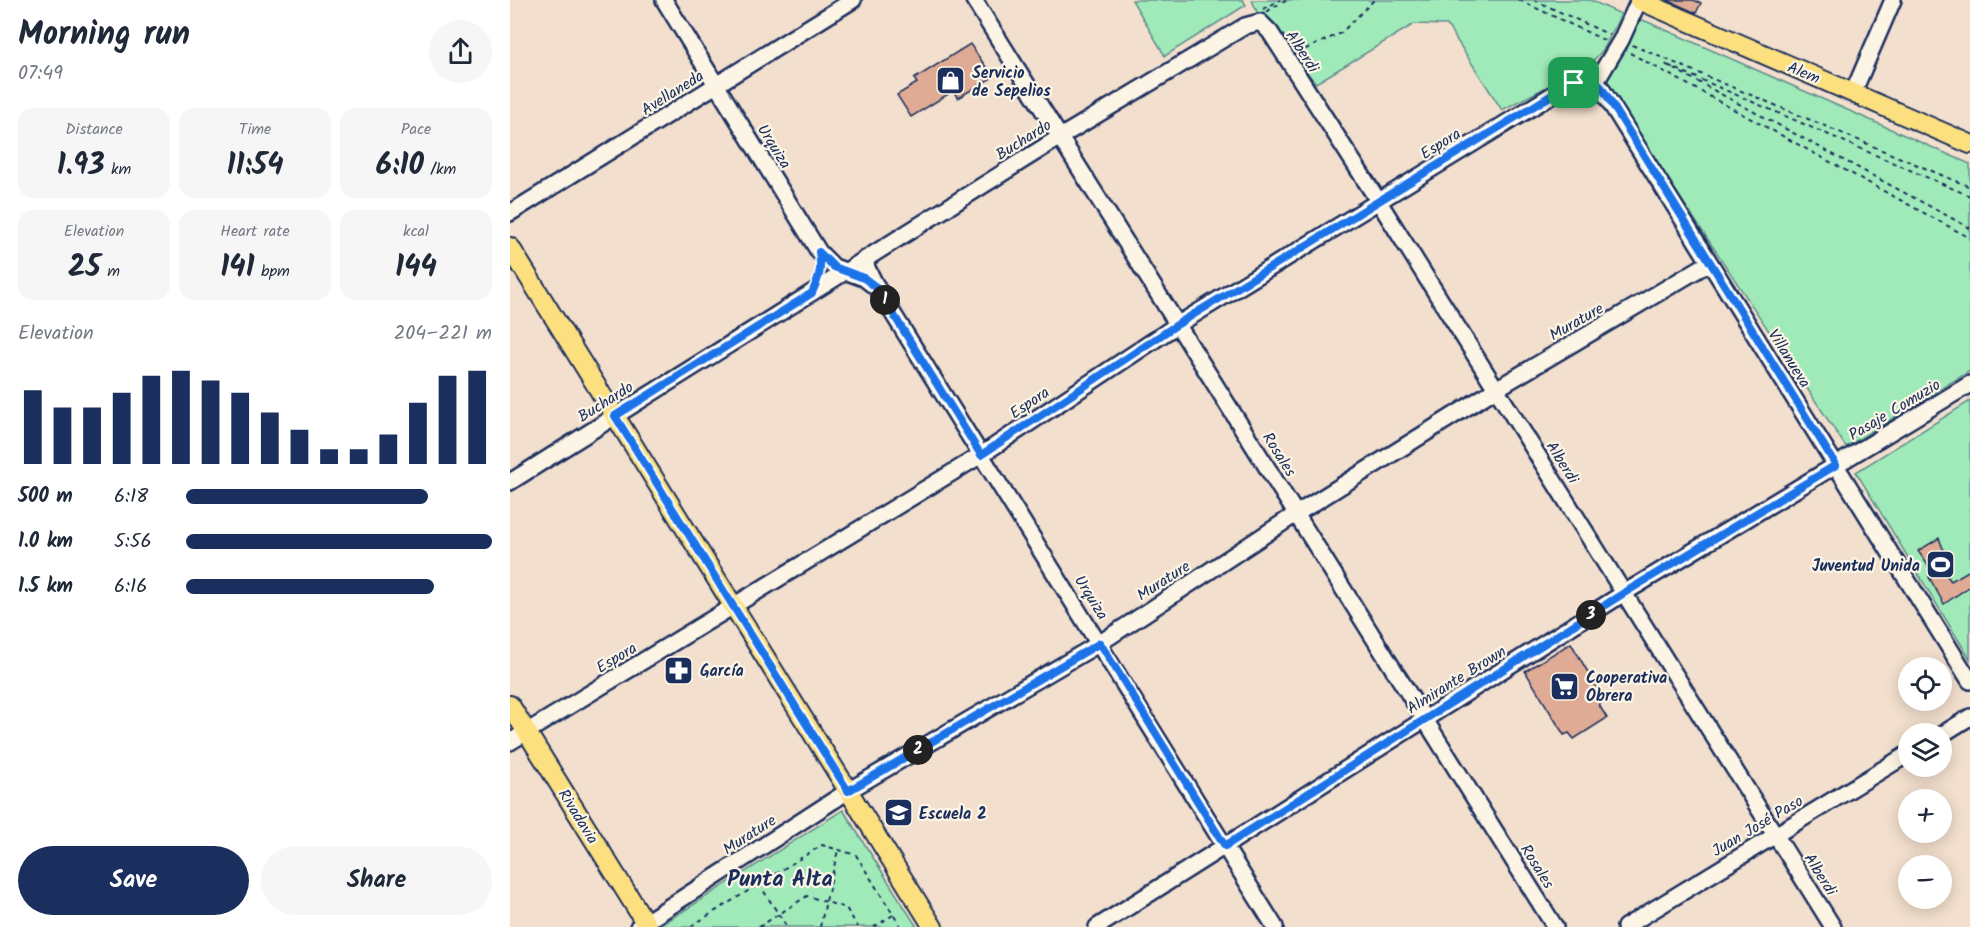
<!DOCTYPE html>
<html lang="en">
<head>
<meta charset="utf-8">
<style>
  :root { --surface:#fff; --page:#f6f6f7; --text:#1f2937; --muted:#747a83; --accent:#1b2f5e }
  body { margin:0; font-family:Kalam,sans-serif; background:var(--page); color:var(--text); height:100vh; display:flex; flex-direction:column; font-size:22px; white-space:nowrap }
  * { box-sizing:border-box; margin:0 }
  p { font-size:20px; color:var(--muted) }
  .icon { flex:none; width:33px; height:33px; fill:none; stroke:currentColor; stroke-width:2; stroke-linecap:round; stroke-linejoin:round }
  .map { position:relative; flex:1; overflow:hidden }
  .sheet { display:flex; flex-direction:column; background:var(--surface); width:510px }
  .sheet>* { flex:none }
  .buttons { position:absolute; left:1388px; top:657px; display:grid; gap:12px }
  .buttons a { display:grid; place-items:center; width:54px; height:54px; border-radius:50%; background:var(--surface); box-shadow:0 3px 15px #0003; font-size:30px }
  .pin { position:absolute; display:grid; place-items:center; width:51px; height:51px; color:#fff; margin:-26px; border-radius:12px; box-shadow:0 3px 9px #0006 }
  .km { position:absolute; width:30px; height:30px; margin:-15px; border-radius:50%; background:#222; color:#fff; font-size:16px; line-height:30px; text-align:center }
  .round { display:grid; place-items:center; flex:none; width:63px; height:63px; border-radius:32px; background:var(--page) }
  .overview { display:flex; align-items:center; justify-content:space-between; height:102px; padding:0 18px }
  h1 { font-size:33px; font-weight:600; line-height:45px }
  .stats { display:grid; grid-template-columns:repeat(3,1fr); gap:9px; height:102px; padding:6px 18px }
  .stats div { display:grid; align-content:center; border-radius:15px; background:var(--page); text-align:center }
  .stats b { font-size:30px; font-weight:600 }
  .stats small { font-size:16px; font-weight:400 }
  .stats p { font-size:16px }
  .chart { height:168px; padding:12px 18px }
  .chart p { display:flex; justify-content:space-between }
  .chart svg { width:100%; height:108px; margin-top:6px; stroke:var(--accent); stroke-width:6 }
  .cta { display:flex; gap:12px; margin-top:auto; padding:12px 18px }
  .cta a { flex:1; height:69px; border-radius:36px; background:var(--accent); color:#fff; font-size:24px; font-weight:600; line-height:69px; text-align:center }
  .cta a+a { background:var(--page); color:var(--text) }
  ul { padding:0 18px; list-style:none; font-size:20px }
  li { display:grid; grid-template-columns:96px 72px 1fr; align-items:center; height:45px }
  li i { height:15px; border-radius:8px; background:var(--accent) }
  main { display:flex; flex:1; min-height:0 }
  .map>svg:first-child { display:block }
  .green { fill:#a0eab9; stroke:#5e8c8c; stroke-width:1.5 }
  .building { fill:#dfab94; stroke:#1b2f5e; stroke-width:1.5 }
  .lines { fill:none; stroke-linecap:round; stroke-linejoin:round }
  .minor-casing { stroke:#1b2f5e; stroke-width:20 }
  .major-casing { stroke:#1b2f5e; stroke-width:22 }
  .path { stroke:#1b2f5e; stroke-width:2; stroke-dasharray:4.5 4.5; stroke-linecap:butt }
  .minor { stroke:#fcf5e5; stroke-width:15 }
  .major { stroke:#fce080; stroke-width:18 }
  .route-casing { stroke:#fff; stroke-width:12 }
  .route { stroke:#1a73e8; stroke-width:8 }
  .labels { text-anchor:middle; stroke-width:4.5; stroke-linejoin:round; paint-order:stroke }
  .street-label { font-size:16px; fill:#1b2f5e; stroke:#fcf5e5 }
  .poi-label { font-size:16px; font-weight:bold; fill:#1b2f5e; stroke:#fcf5e5; text-anchor:start }
  .district-label { font-size:22px; font-weight:bold; fill:#1b2f5e; stroke:#fcf5e5 }
</style>
</head>
<body>
<main>
<section class="sheet">
<div class="overview"><div><h1>Morning run</h1><p>07:49</p></div><a class="round"><svg class="icon" aria-label="share" viewBox="0 0 24 24"><path d="M12 15V3M7 8l5-5 5 5M5 13v7h14v-7"/></svg></a></div>
<div class="stats">
<div><p>Distance</p><b>1.93<small> km</small></b></div>
<div><p>Time</p><b>11:54</b></div>
<div><p>Pace</p><b>6:10<small> /km</small></b></div>
</div>
<div class="stats">
<div><p>Elevation</p><b>25<small> m</small></b></div>
<div><p>Heart rate</p><b>141<small> bpm</small></b></div>
<div><p>kcal</p><b>144</b></div>
</div>
<div class="chart"><p><span>Elevation</span>204–221 m</p>
<svg viewBox="0 0 160 44" preserveAspectRatio="none"><path d="M5 44V14M15 44V21M25 44V21M35 44V15M45 44V8M55 44V6M65 44V10M75 44V15M85 44V23M95 44V30M105 44V38M115 44V38M125 44V32M135 44V19M145 44V8M155 44V6"/></svg>
</div>
<ul>
<li><b>500 m</b>6:18<i style="width:79%"></i></li>
<li><b>1.0 km</b>5:56<i style="width:100%"></i></li>
<li><b>1.5 km</b>6:16<i style="width:81%"></i></li>
</ul>
<div class="cta"><a>Save</a><a>Share</a></div>
</section>
<div class="map">
<svg width="1460" height="927" viewBox="0 0 1460 927">
  <rect width="100%" height="100%" fill="#f3dfcd"/>
  <filter id="ink" filterUnits="userSpaceOnUse"><feTurbulence type="fractalNoise" baseFrequency=".0167" numOctaves="2"/><feDisplacementMap in="SourceGraphic" scale="12" xChannelSelector="R" yChannelSelector="G"/><feConvolveMatrix kernelMatrix="1 2 1 2 8 2 1 2 1" color-interpolation-filters="sRGB"/></filter>
  <g filter="url(#ink)">
    <path class="green" d="M622,0H733L736,5L655,56Z
      M742,0H1080L1111,14L1093,50L1072,72L1046,82L992,110L937,25L904,24L806,83L750,19Z
      M1133,20L1460,164V371L1336,447L1098,89V75L1126,23Z
      M1460,401V659L1346,472Z
      M333,810L407,927H148Z"/>
    <path class="building" d="M1157,0H1183L1191,3L1186,13Z
      M460,44L483,77L448,98L443,91L401,117L387,95L407,83L404,79Z
      M1429,538L1436,557L1427,563L1441,581L1460,570V586L1434,604L1419,577L1424,574L1408,551Z
      M1061,643L1094,700L1089,705L1097,718L1064,739L1059,733L1054,735L1015,671Z"/>
    <g class="lines">
      <defs>
        <path id="minor" d="M154,0L309,252L324,267L354,278L367,288
          M464,0L1045,927
          M1086,82L1111,40L1129,0
          M1343,93L1383,0
          M0,213L343,0
          M357,258L356,266L367,288L765,927
          M0,482L550,137L735,26L750,22L760,32L869,202L1323,927
          M1431,735L1460,717
          M0,742L471,455L667,325L1055,87L1071,81L1086,82L1091,88L1460,681
          M128,927L338,791L590,643L786,514L986,389L1199,263
          M587,927L1114,593L1460,384
          M1115,927L1398,754"/>
        <path id="major" d="M1129,0L1460,144
          M0,247L423,927
          M0,705L138,927"/>
      </defs>
      <use href="#minor" class="minor-casing"/>
      <use href="#major" class="major-casing"/>
      <path class="path" d="M1009,0L1096,41
        M1024,0L1100,35
        M753,9L770,0
        M757,12L763,7L778,0
        M1122,45L1460,187
        M787,53L831,33L864,0
        M1120,53L1460,238
        M1460,196L1155,64L1460,228
        M249,884L277,927
        M182,927L183,925L312,845L346,855L391,927
        M249,927L297,896L336,908L348,927
        M310,927L328,850
        M364,927L383,915"/>
      <use href="#minor" class="minor"/>
      <use href="#major" class="major"/>
    </g>
  </g>
  <g class="lines" filter="url(#ink)">
    <defs>
      <path id="route" d="M1077,80L1086,82L1092,88L1326,465L1114,593L715,846L590,643L338,791L105,416L302,293C309,277 312,271 309,252L324,267L354,278L367,288L471,455L668,324L1055,87Z"/>
    </defs>
    <use href="#route" class="route-casing"/>
    <use href="#route" class="route"/>
  </g>
  <defs>
    <symbol id="shop-square" viewBox="-11 -11 22 22"><rect x="-9" y="-9" width="18" height="18" rx="4" fill="#1b2f5e" stroke="#fcf5e5"/><path d="M-5-2.5h2.3a2.7 3.5 0 0 1 5.4 0H5L5.5 6h-11ZM-1.5-2.5h3a1.5 2.3 0 0 0-3 0Z" fill="#fff"/></symbol>
    <symbol id="stadium-square" viewBox="-11 -11 22 22"><rect x="-9" y="-9" width="18" height="18" rx="4" fill="#1b2f5e" stroke="#fcf5e5"/><path d="M0-5a6.5 5 0 1 0 0 10a6.5 5 0 1 0 0-10ZM-3.5-1.8h7v3.6h-7Z" fill="#fff"/></symbol>
    <symbol id="pharmacy-square" viewBox="-11 -11 22 22"><rect x="-9" y="-9" width="18" height="18" rx="4" fill="#1b2f5e" stroke="#fcf5e5"/><path d="M-2-6h4v4h4v4h-4v4h-4v-4h-4v-4h4Z" fill="#fff"/></symbol>
    <symbol id="supermarket-square" viewBox="-11 -11 22 22"><rect x="-9" y="-9" width="18" height="18" rx="4" fill="#1b2f5e" stroke="#fcf5e5"/><path d="M-6-5.5h2.5l.6 2H6L4.5 2H-2.5L-4.4-4H-6ZM-1.5 3.2a1.3 1.3 0 1 0 .1 0ZM3 3.2a1.3 1.3 0 1 0 .1 0Z" fill="#fff"/></symbol>
    <symbol id="school-square" viewBox="-11 -11 22 22"><rect x="-9" y="-9" width="18" height="18" rx="4" fill="#1b2f5e" stroke="#fcf5e5"/><path d="M0-5L7-2L0 1L-7-2ZM-4 1L0 2.5L4 1V4Q0 6-4 4Z" fill="#fff"/></symbol>
  </defs>
  <g fill-rule="evenodd">
    <use href="#shop-square" x="424" y="64" width="33" height="33"/>
    <use href="#stadium-square" x="1414" y="548" width="33" height="33"/>
    <use href="#pharmacy-square" x="152" y="654" width="33" height="33"/>
    <use href="#supermarket-square" x="1038" y="670" width="33" height="33"/>
    <use href="#school-square" x="372" y="796" width="33" height="33"/>
  </g>
  <g class="labels">
    <g class="street-label">
      <text transform="translate(793 51) rotate(57)" y="6">Alberdi</text>
      <text transform="translate(1294 72) rotate(23)" y="6">Alem</text>
      <text transform="translate(162 92) rotate(-32)" y="6">Avellaneda</text>
      <text transform="translate(513 139) rotate(-32)" y="6">Buchardo</text>
      <text transform="translate(930 143) rotate(-32)" y="6">Espora</text>
      <text transform="translate(265 146) rotate(58)" y="6">Urquiza</text>
      <text transform="translate(1066 321) rotate(-30)" y="6">Murature</text>
      <text transform="translate(1280 358) rotate(58)" y="6">Villanueva</text>
      <text transform="translate(95 401) rotate(-32)" y="6">Buchardo</text>
      <text transform="translate(519 402) rotate(-34)" y="6">Espora</text>
      <text transform="translate(1384 409) rotate(-31)" y="6">Pasaje Comuzio</text>
      <text transform="translate(770 454) rotate(58)" y="6">Rosales</text>
      <text transform="translate(1053 462) rotate(58)" y="6">Alberdi</text>
      <text transform="translate(653 580) rotate(-33)" y="6">Murature</text>
      <text transform="translate(582 597) rotate(58)" y="6">Urquiza</text>
      <text transform="translate(106 657) rotate(-31)" y="6">Espora</text>
      <text transform="translate(946 679) rotate(-32)" y="6">Almirante Brown</text>
      <text transform="translate(69 816) rotate(58)" y="6">Rivadavia</text>
      <text transform="translate(1247 825) rotate(-31)" y="6">Juan José Paso</text>
      <text transform="translate(239 834) rotate(-33)" y="6">Murature</text>
      <text transform="translate(1028 866) rotate(58)" y="6">Rosales</text>
      <text transform="translate(1311 874) rotate(58)" y="6">Alberdi</text>
    </g>
    <g class="poi-label">
      <text x="462" y="78">Servicio<tspan x="462" dy="18">de Sepelios</tspan></text>
      <text x="1410" y="571" text-anchor="end">Juventud Unida</text>
      <text x="190" y="676">García</text>
      <text x="1076" y="683">Cooperativa<tspan x="1076" dy="18">Obrera</tspan></text>
      <text x="409" y="819">Escuela 2</text>
    </g>
    <g class="district-label">
      <text x="270" y="886">Punta Alta</text>
    </g>
  </g>
</svg>
<div class="buttons">
<a><svg class="icon" aria-label="locate" viewBox="0 0 24 24"><circle cx="12" cy="12" r="6"/><path d="M12 2v4M12 18v4M2 12h4M18 12h4"/></svg></a>
<a><svg class="icon" aria-label="layers" viewBox="0 0 24 24"><path d="M12 4l9 5-9 5-9-5zM3 14l9 5 9-5"/></svg></a>
<a>+</a>
<a>−</a>
</div>
<div class="pin" style="left:1064px;top:83px;background:#1e9e55"><svg class="icon" aria-label="arrive" viewBox="0 0 24 24"><path d="M6 21V4h12l-3 4 3 4H6"/></svg></div>
<b class="km" style="left:375px;top:300px">1</b>
<b class="km" style="left:408px;top:750px">2</b>
<b class="km" style="left:1081px;top:615px">3</b>
</div>
</main>
</body>
</html>
